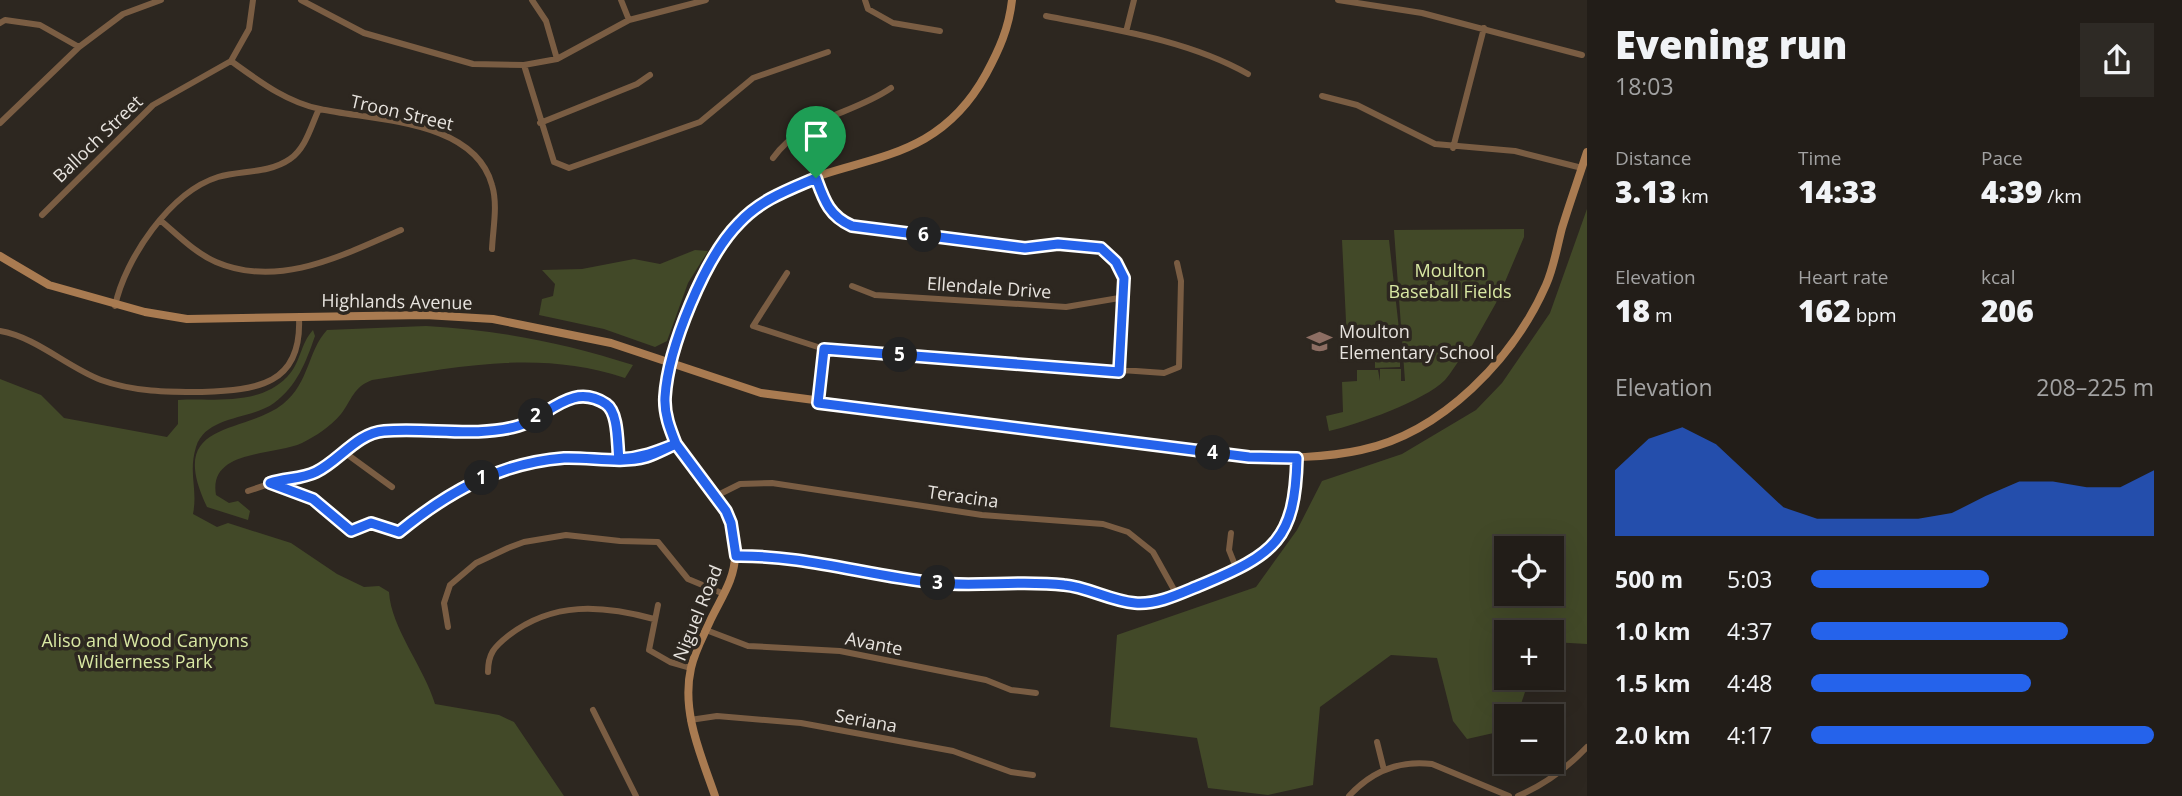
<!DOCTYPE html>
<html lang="en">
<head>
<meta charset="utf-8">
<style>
  :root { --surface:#221d18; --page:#2e2a25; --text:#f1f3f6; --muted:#a2a2a2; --line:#3f3b37; --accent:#2563eb }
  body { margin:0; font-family:"Open Sans",sans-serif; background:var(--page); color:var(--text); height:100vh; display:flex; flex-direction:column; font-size:26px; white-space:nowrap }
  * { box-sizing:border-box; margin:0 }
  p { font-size:23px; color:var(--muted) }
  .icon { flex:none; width:38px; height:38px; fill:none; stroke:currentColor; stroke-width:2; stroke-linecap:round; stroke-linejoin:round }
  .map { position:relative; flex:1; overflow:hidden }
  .sheet { display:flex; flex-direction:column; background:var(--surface); width:595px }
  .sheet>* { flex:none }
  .tools { position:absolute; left:1494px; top:536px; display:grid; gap:14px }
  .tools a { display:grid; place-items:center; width:70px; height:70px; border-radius:0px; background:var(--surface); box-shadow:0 7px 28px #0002,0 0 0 2px var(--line); font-size:35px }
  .pin { position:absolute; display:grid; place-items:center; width:60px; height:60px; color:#fff; margin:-72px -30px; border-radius:50% 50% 50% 0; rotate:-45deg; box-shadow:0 0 7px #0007 }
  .pin .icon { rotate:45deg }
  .km { position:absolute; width:35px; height:35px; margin:-18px; border-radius:50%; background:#222; color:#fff; font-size:19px; line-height:35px; text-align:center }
  .round { display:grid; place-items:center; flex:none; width:74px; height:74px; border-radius:0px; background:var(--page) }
  .summary { display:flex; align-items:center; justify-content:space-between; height:119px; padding:0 28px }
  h1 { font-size:38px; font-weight:800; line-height:52px }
  .figures { display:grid; grid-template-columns:repeat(3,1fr); gap:10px; height:119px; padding:7px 28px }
  .figures div { display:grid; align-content:center }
  .figures b { font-size:30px; font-weight:800 }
  .figures small { font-size:19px; font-weight:400 }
  .figures p { font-size:19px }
  .chart { height:196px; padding:14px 28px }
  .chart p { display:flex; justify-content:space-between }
  .chart svg { width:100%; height:126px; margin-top:7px; fill:var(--accent); opacity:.7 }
  ul { padding:0 28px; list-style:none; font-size:23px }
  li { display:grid; grid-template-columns:112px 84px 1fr; align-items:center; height:52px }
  li i { height:18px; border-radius:9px; background:var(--accent) }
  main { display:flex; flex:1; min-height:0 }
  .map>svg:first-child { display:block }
  .green { fill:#424928; fill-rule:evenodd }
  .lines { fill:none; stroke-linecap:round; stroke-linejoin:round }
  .street { stroke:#7a5d43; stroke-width:6 }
  .secondary { stroke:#a97b51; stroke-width:8 }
  .route-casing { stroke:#fff; stroke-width:14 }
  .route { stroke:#2563eb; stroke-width:9 }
  .labels { text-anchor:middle; stroke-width:7; stroke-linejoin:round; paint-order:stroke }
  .street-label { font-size:18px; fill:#e7e3de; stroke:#2d2720 }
  .park-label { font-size:18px; fill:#d9e8a3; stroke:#2d2720 }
  .poi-label { font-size:18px; fill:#e7e3de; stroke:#2d2720; text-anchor:start }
</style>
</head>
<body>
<main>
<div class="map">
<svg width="1587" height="796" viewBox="0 0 1587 796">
  <rect width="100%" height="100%" fill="#2d2720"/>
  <path class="green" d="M1587,209V644L1552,642V632H1507V677H1530L1517,716H1507V730L1467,739L1453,721L1437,658L1391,655L1320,707L1313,785L1268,795L1208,788L1197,738L1110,727L1117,635L1256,587L1297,530L1322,481L1402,454L1476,410L1502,383L1550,313ZM1507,548H1552V593H1507Z
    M1524,229V237L1496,303L1465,358L1462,357C1456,364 1451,373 1445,380C1424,401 1359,424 1329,431L1326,416L1343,412L1342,382L1357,381V370H1378L1380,381V369H1401V381H1405L1394,230Z
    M1342,240H1389L1400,338L1347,341Z
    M695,250L708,251L688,283L667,341L655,347L604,329L539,315L542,299L553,296L555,284L542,270L582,269L634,259L660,264Z
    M426,326C499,330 564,343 633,365L625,378C538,349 460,367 372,380C353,387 352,400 341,414C330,427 316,436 302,443C274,456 208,449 216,495L229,503L238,501L250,511L248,520L207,507C165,419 242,436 283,404C310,382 307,352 327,330Z
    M313,330L315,336C306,362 297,386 274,403C251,420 206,415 196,447C188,473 198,489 193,514L217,527L228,523L291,543L337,574L364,587L379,586L389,592C391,628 424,667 435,704L499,715L514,722L564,796H0V379L41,395L64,418L167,437L178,424V400C214,398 259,406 287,377C301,363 300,344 313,330Z
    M1400,353V367L1375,368V354Z"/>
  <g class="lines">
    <path class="street" d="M301,0L364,33L473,64L524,65L557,59L629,20L706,0
      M532,0L546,21L557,59
      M621,0L629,20
      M865,0L868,9L893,23L940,31
      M1338,0L1422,13L1582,55
      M1046,16C1112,29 1188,40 1248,74
      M0,23L5,20L40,25L79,47
      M1126,32L1134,0
      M231,61C259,81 286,102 320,109C374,121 474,119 492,185C498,205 493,228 492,249
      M524,65L554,162L569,168L700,122L753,78L828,52
      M1322,96L1357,105L1435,144L1515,151L1582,168
      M0,123L79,47L123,14L161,0
      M540,123L637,84L650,75
      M802,128C812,163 816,209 852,226L1025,248L1058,244L1102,248L1116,262L1124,278L1119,372
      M1453,148L1484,28
      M773,158C802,117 852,115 891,88
      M42,215L153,105L231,61L249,29L253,0
      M160,220C178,235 195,253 216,262C279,289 343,255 401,230
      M787,273L753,326L824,349L1164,373L1179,367L1181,281L1177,263
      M852,286L875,295L1066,307L1125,297
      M115,306C125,259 170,192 218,177C242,170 268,174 290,159C306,148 311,126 319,109
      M0,331C36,337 67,367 101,380C134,392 168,392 202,392C257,390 302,385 299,318
      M818,403L824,349
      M344,452L392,487
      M270,483L313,499L351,531L371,523L399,532L443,498L493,474L563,458L647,457L676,444
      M248,491L284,479L314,473L361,441L384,431H442L519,426L558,402L571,398L603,402L613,412L619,459
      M716,496L740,484L772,483L982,515L1103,524L1128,532L1153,552L1177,595
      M1231,533L1229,550L1237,570
      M736,557C804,555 868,576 936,583C978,587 1021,580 1064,585C1088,587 1110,601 1135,603C1158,605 1181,593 1201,585C1275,554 1295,540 1297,458
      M658,605L649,650L670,662L691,668
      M448,627L444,603L450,585L476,563L508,548L524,542L566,535L620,541L658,542L688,579L724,594
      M706,630L748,646L840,651L986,680L1011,690L1036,693
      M488,672C488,654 494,647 508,636C553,601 602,605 654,619
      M593,710L636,796
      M690,720L717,716L801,723L953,751L1011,772L1033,775
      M1377,742L1384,770
      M1349,796C1371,772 1399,760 1432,764L1509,796
      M1518,796C1544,785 1568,767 1587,747"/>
    <path class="secondary" d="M0,256L49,285L145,312L187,319L425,315L493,319L611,343L761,393L1249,457C1286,458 1325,458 1361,450C1442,433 1514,358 1546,285C1554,267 1557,247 1562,228C1570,202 1579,177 1587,152
      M715,796C701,755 681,712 691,668C695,650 704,635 711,619C721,598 735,579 735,555C737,491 658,462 665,396C671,338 708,244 755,208C833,148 928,180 986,74C999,50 1009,28 1012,0"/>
  </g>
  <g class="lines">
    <defs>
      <path id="route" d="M816,178C788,190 760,200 739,223C705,257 668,348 665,397C664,414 670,429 676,444C666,448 656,454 646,457C620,464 591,457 564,458C499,463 448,492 399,532L371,523L351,531L313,499L270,483C285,478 302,479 316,472C339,461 357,433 384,431C427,427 476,438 518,426C547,418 571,381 606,404C619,413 617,445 619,459C641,458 656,452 676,444L726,511L731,523L736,556C804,555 868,576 936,583C978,587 1021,580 1064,585C1088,587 1110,601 1135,603C1158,605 1181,593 1201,585C1275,554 1295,540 1297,458L1249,457L818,403L824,349L1119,372L1124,278L1116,262L1101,248L1058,244L1025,248L852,226C829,216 824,200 816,178"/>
    </defs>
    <use href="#route" class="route-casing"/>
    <use href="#route" class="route"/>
  </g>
  <defs>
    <symbol id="school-bare" viewBox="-9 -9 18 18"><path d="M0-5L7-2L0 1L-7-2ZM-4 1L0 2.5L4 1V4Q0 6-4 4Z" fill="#8d6e63" stroke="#2d2720" stroke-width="2.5" paint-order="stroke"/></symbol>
  </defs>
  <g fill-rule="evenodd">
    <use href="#school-bare" x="1302" y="324" width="35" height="35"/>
  </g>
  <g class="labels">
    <g class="street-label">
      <text transform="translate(402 113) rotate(13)" y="6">Troon Street</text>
      <text transform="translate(98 139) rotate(-44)" y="6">Balloch Street</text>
      <text transform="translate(989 288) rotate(4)" y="6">Ellendale Drive</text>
      <text transform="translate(397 302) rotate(1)" y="6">Highlands Avenue</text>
      <text transform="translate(963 497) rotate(8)" y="6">Teracina</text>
      <text transform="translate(698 613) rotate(-68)" y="6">Niguel Road</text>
      <text transform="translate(874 644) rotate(11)" y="6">Avante</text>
      <text transform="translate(866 721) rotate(10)" y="6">Seriana</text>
    </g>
    <g class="park-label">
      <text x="1450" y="277">Moulton<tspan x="1450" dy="21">Baseball Fields</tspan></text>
      <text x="145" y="647">Aliso and Wood Canyons<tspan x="145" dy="21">Wilderness Park</tspan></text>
    </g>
    <g class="poi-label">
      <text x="1339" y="338">Moulton<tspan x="1339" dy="21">Elementary School</tspan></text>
    </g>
  </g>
</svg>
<div class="tools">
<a><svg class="icon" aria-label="locate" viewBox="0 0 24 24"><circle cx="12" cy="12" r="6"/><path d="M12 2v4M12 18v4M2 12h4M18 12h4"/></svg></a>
<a>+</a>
<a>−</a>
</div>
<div class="pin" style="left:816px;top:178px;background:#1e9e55"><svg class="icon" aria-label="arrive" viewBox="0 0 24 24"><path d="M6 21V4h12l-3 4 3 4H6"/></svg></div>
<b class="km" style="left:482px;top:478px">1</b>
<b class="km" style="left:536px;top:416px">2</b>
<b class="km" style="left:938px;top:583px">3</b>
<b class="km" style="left:1213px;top:453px">4</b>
<b class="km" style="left:900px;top:355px">5</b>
<b class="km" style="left:924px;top:235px">6</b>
</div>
<section class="sheet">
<div class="summary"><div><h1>Evening run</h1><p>18:03</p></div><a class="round"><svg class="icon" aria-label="share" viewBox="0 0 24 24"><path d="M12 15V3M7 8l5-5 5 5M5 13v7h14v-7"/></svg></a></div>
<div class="figures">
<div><p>Distance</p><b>3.13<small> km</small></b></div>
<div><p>Time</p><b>14:33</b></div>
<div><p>Pace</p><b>4:39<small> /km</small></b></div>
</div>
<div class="figures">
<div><p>Elevation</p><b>18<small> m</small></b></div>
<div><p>Heart rate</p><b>162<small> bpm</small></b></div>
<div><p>kcal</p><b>206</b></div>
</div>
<div class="chart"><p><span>Elevation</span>208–225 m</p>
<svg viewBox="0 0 160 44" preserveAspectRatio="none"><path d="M0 44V21L10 10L20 6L30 12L40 23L50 34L60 38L70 38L80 38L90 38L100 36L110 30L120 25L130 25L140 27L150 27L160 21V44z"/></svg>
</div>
<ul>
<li><b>500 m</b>5:03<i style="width:52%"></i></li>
<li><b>1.0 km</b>4:37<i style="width:75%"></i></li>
<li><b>1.5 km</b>4:48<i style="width:64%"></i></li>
<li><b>2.0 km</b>4:17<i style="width:100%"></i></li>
</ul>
</section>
</main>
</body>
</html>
